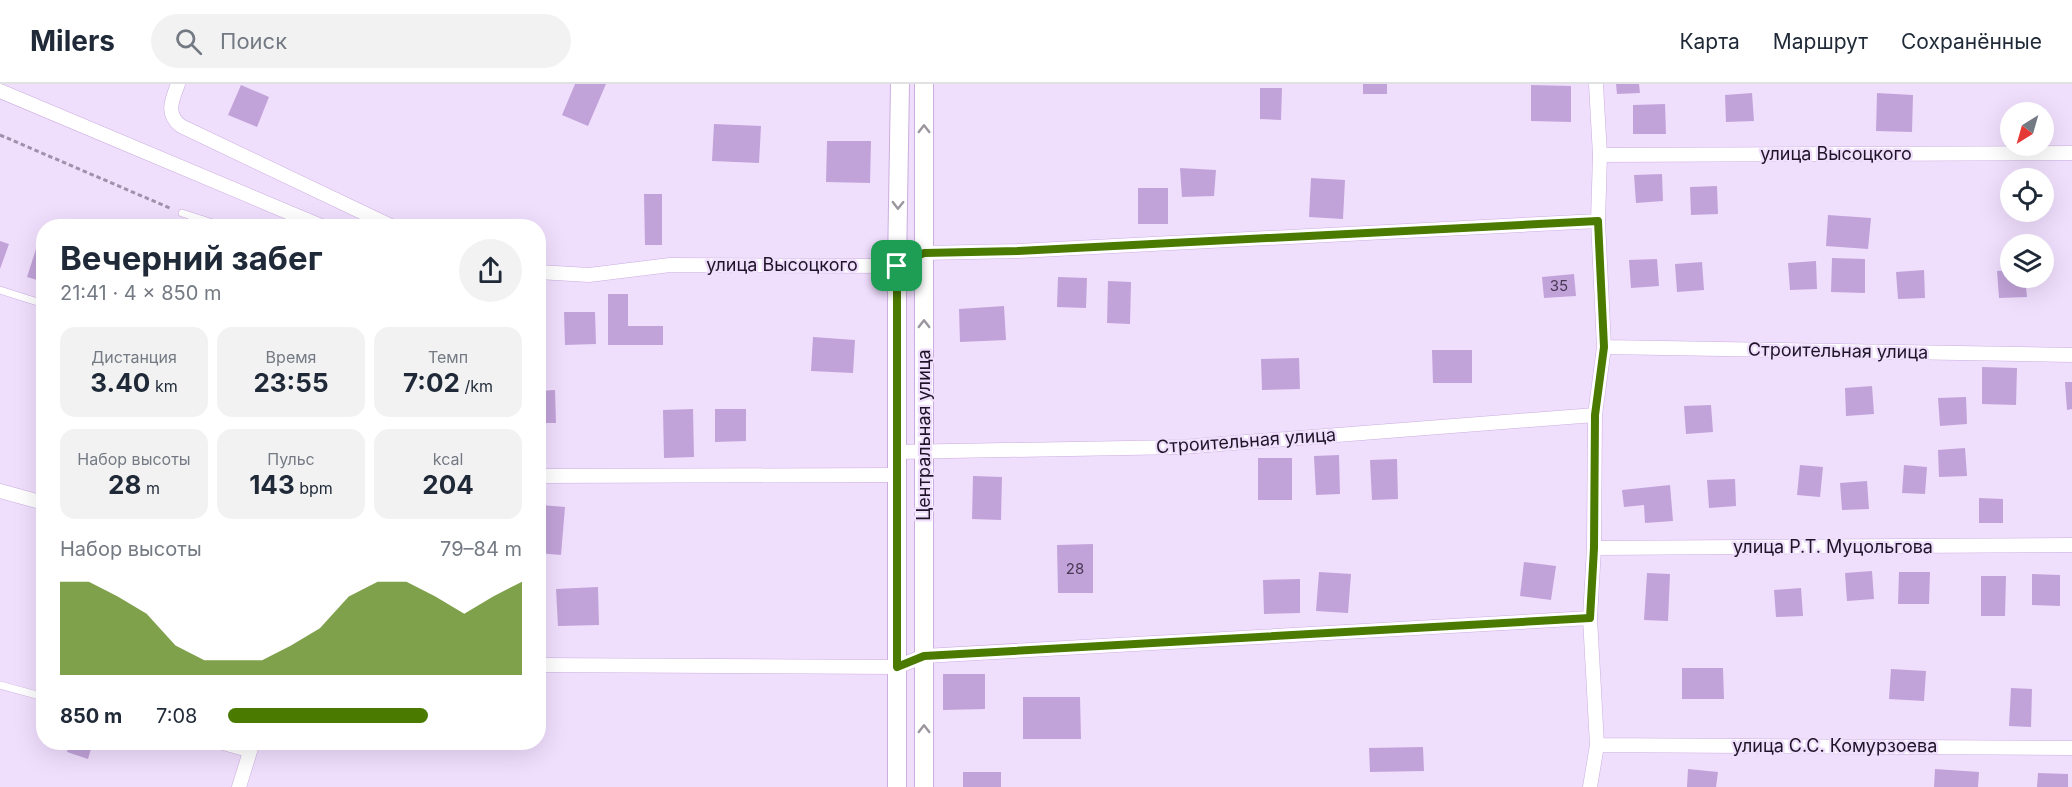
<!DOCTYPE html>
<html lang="ru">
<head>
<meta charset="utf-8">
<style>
  :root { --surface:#fff; --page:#f2f2f3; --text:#1f2937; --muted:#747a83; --line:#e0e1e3; --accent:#4b7a00 }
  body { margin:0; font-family:Inter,sans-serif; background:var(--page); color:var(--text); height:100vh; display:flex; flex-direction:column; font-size:22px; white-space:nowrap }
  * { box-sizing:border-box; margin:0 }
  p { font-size:20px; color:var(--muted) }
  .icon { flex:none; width:33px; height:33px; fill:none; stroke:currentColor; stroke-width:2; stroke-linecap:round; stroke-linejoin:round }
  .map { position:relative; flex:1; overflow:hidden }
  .details { position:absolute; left:36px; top:135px; width:510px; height:531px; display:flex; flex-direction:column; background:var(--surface); border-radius:24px; box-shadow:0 6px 24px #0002 }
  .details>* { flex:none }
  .needle { width:39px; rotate:217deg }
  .controls { position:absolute; left:2000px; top:18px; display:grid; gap:12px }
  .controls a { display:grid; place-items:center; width:54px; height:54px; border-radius:50%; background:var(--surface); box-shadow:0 6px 24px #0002; font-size:30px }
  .pin { position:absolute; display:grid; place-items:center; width:51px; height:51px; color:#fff; margin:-26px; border-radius:12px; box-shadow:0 3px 9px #0006 }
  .round { display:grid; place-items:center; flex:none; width:63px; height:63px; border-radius:32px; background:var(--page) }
  .headline { display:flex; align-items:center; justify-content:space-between; height:102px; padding:0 24px }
  h1 { font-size:33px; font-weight:700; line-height:45px }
  .metrics { display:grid; grid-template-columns:repeat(3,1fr); gap:9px; height:102px; padding:6px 24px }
  .metrics div { display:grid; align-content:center; border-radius:15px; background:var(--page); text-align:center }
  .metrics b { font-size:26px; font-weight:700 }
  .metrics small { font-size:16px; font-weight:400 }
  .metrics p { font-size:16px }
  .chart { height:168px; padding:12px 24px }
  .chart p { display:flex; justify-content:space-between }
  .chart svg { width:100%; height:108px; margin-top:6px; fill:var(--accent); opacity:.7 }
  ul { padding:0 24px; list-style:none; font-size:20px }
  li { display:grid; grid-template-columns:96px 72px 1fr; align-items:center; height:45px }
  li i { height:15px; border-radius:8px; background:var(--accent) }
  header { display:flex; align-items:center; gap:36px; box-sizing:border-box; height:84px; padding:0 30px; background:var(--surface); border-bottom:2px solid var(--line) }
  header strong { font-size:28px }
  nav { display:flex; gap:33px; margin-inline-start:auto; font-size:21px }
  .search { width:420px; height:54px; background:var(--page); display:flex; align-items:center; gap:15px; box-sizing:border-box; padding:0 21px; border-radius:33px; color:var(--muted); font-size:22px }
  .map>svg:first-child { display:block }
  .building { fill:#c2a3d9 }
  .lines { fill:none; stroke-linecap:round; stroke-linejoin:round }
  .service-casing { stroke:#cbaedf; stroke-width:8 }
  .minor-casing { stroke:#cbaedf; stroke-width:15 }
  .tertiary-casing { stroke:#cbaedf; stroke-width:20 }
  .path { stroke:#a091ab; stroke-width:3; stroke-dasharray:4.5 3; stroke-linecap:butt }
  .service { stroke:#fff; stroke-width:7 }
  .minor { stroke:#fff; stroke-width:14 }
  .tertiary { stroke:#fff; stroke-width:18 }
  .oneway { stroke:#9b969e }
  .route-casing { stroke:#fff; stroke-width:12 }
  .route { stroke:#4b7a00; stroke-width:8 }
  .labels { text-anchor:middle; stroke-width:4.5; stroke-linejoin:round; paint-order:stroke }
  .number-label { font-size:15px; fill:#483854 }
  .street-label { font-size:18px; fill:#201528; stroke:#f0defd }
</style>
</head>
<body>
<header>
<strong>Milers</strong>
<div class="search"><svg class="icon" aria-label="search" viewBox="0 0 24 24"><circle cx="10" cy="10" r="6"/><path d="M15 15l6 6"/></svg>Поиск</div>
<nav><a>Карта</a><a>Маршрут</a><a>Сохранённые</a></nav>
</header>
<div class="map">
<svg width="2072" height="703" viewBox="0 0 2072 703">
  <rect width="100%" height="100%" fill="#f0defd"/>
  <path class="building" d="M575,0H606L588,42L562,31Z
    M1363,0H1387V10H1363Z
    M1616,0H1639L1640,9L1617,10Z
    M241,1L269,13L257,43L228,31Z
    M1531,1L1571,2V38L1531,37Z
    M1260,4H1282L1281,36L1260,35Z
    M1752,9L1754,37L1726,38L1725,11Z
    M1877,9L1913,11L1912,48L1876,47Z
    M1665,20L1666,50H1633V21Z
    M714,40L761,42L759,79L712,77Z
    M827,57H871L870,99L826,98Z
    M1180,84L1216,86L1214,112L1182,113Z
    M1662,90L1663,117L1636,119L1634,91Z
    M1311,94L1345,96L1343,135L1309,133Z
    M1717,102L1718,130L1691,131L1690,103Z
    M1138,104H1168V140H1138Z
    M644,110H662V161H645Z
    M1828,131L1871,134L1868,165L1826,162Z
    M0,157L9,160L0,185Z
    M37,162L44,164V198L27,193Z
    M1832,174L1865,175V209L1831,208Z
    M1657,175L1659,202L1631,204L1629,176Z
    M1816,177L1817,205L1790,206L1788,179Z
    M1702,178L1704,206L1677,208L1675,180Z
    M1924,186L1925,214L1898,215L1896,188Z
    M2010,186V194H2025L2027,213L1999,214L1997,187Z
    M1574,190L1576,212L1544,214L1542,193Z
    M1058,193L1087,194L1086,224L1057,223Z
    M1108,197L1131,198L1130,240L1107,239Z
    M608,210H628V242H663V261H608Z
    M1004,222L1006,256L960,258L959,225Z
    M564,228H595L596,260L565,261Z
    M813,253L855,256L853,289L811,287Z
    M1432,266H1472V299H1433Z
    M1299,274L1300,305L1262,306L1261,275Z
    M1982,283L2017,284L2016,321L1982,320Z
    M2065,298H2072V325L2067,326Z
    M1872,302L1874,330L1846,332L1845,304Z
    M555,306L556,339H538V307Z
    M1966,313L1967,340L1940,342L1938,314Z
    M1711,321L1713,348L1686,350L1684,322Z
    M693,325L694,373L664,374L663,326Z
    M715,325H746V357L715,358Z
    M1965,364L1967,392L1939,393L1938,366Z
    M1339,371L1340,410L1316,411L1314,372Z
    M1258,374H1292V416H1258Z
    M1397,375L1398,415L1372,416L1370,376Z
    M1800,381L1823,383L1820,413L1797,411Z
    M1904,381L1927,383L1925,410L1902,409Z
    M973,392L1002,393L1001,436L972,435Z
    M1735,395L1736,422L1709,424L1707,396Z
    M1867,397L1869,425L1842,426L1840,399Z
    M1670,401L1673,437L1645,439L1644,421L1624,423L1622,406Z
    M1979,414L2003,415V439H1979Z
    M541,421L565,423L561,471L538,469Z
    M1093,460V509H1058L1057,461Z
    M1524,478L1556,482L1551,516L1520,512Z
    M1872,487L1874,515L1847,517L1845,489Z
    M1319,488L1351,490L1348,529L1316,527Z
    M1899,488H1930L1929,520H1898Z
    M1647,489L1670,490L1668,537L1644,536Z
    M2032,490L2060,491V522L2032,521Z
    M1981,492H2006L2005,532H1981Z
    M1300,495V529L1264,530L1263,496Z
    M598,503L599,541L558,542L556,505Z
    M1801,504L1803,532L1776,533L1774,506Z
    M1682,584H1723L1724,615H1682Z
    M1891,585L1926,587L1924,617L1889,615Z
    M943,590H985V625L943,626Z
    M2011,604L2032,605L2031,643L2009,642Z
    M1023,613H1080L1081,655H1023Z
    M70,658H93L88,675L67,668Z
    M302,658H366V662H302Z
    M1423,663L1424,687L1370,688L1369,664Z
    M1688,685L1718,688L1716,703H1687Z
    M1935,685L1979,688L1978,703H1934Z
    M963,688H1001V703H963Z
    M2038,689L2068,690V703H2037Z"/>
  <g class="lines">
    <defs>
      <path id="service" d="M182,129L222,142
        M0,206L44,220
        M0,601L44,613
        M207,658L249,670"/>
      <path id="minor" d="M178,0C172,16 165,30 181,42L391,142
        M0,7L321,142
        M1600,71L2072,69
        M538,188L589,191L670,181L897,182L924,169L1018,167L1598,137
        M1604,263L2072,271
        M896,368L1182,363L1595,331
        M538,392L897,391
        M0,407L44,419
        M1594,464L2072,461
        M538,581L897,583L924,572L1590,534
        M1597,661L2072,664
        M239,703L253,658
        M1590,703L1597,661L1590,534L1594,464L1595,331L1604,263L1598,137L1600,71L1596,0"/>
      <path id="tertiary" d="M924,0V703
        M897,703V182L900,0"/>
    </defs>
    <use href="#service" class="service-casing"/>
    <use href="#minor" class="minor-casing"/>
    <use href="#tertiary" class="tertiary-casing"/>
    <path class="path" d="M0,51L172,125"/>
    <use href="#service" class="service"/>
    <use href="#minor" class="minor"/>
    <use href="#tertiary" class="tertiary"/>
  </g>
  <defs><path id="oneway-chevron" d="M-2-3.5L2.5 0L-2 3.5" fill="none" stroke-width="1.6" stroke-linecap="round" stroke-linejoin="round" transform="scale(1.5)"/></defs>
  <g class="oneway">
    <use href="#oneway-chevron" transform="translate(924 45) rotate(-90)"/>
    <use href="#oneway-chevron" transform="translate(898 121) rotate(91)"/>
    <use href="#oneway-chevron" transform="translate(924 240) rotate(-90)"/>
    <use href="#oneway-chevron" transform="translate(924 645) rotate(-90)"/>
  </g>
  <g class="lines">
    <defs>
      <path id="route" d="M1598,137L1604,263L1595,331L1594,464L1590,534L924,572L897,583V182L924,169L1018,167Z"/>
    </defs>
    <use href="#route" class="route-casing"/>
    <use href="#route" class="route"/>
  </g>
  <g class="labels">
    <g class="number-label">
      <text x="1559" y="207">35</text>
      <text x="1075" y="490">28</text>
    </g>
    <g class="street-label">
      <text x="1836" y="76">улица Высоцкого</text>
      <text x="782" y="187">улица Высоцкого</text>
      <text transform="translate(1838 267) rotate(1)" y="6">Строительная улица</text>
      <text transform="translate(924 351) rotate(-90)" y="6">Центральная улица</text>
      <text transform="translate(1246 357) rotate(-4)" y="6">Строительная улица</text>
      <text x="1833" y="469">улица Р.Т. Муцольгова</text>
      <text x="1835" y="668">улица С.С. Комурзоева</text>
    </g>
  </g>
</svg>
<div class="controls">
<a><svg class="needle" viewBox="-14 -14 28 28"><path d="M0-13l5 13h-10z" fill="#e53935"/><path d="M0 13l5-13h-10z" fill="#747a83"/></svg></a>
<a><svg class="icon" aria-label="locate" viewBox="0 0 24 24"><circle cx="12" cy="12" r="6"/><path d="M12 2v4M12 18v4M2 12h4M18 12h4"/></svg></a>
<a><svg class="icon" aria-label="layers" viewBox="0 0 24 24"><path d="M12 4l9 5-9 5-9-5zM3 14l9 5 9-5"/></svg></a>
</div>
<div class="pin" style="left:897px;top:182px;background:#1e9e55"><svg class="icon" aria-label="arrive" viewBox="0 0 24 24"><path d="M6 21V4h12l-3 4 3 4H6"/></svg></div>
<section class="details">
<div class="headline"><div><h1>Вечерний забег</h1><p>21:41 · 4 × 850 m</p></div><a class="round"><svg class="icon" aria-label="share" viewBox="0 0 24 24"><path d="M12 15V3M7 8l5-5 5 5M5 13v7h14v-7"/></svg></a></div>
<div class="metrics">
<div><p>Дистанция</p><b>3.40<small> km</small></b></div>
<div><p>Время</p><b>23:55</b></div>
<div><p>Темп</p><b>7:02<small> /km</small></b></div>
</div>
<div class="metrics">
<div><p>Набор высоты</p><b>28<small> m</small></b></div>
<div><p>Пульс</p><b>143<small> bpm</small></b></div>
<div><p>kcal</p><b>204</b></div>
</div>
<div class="chart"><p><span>Набор высоты</span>79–84 m</p>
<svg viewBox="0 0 160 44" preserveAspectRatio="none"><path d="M0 44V6L10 6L20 12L30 19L40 32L50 38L60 38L70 38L80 32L90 25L100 12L110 6L120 6L130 12L140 19L150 12L160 6V44z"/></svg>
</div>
<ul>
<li><b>850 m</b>7:08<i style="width:68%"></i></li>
</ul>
</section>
</div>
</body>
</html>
